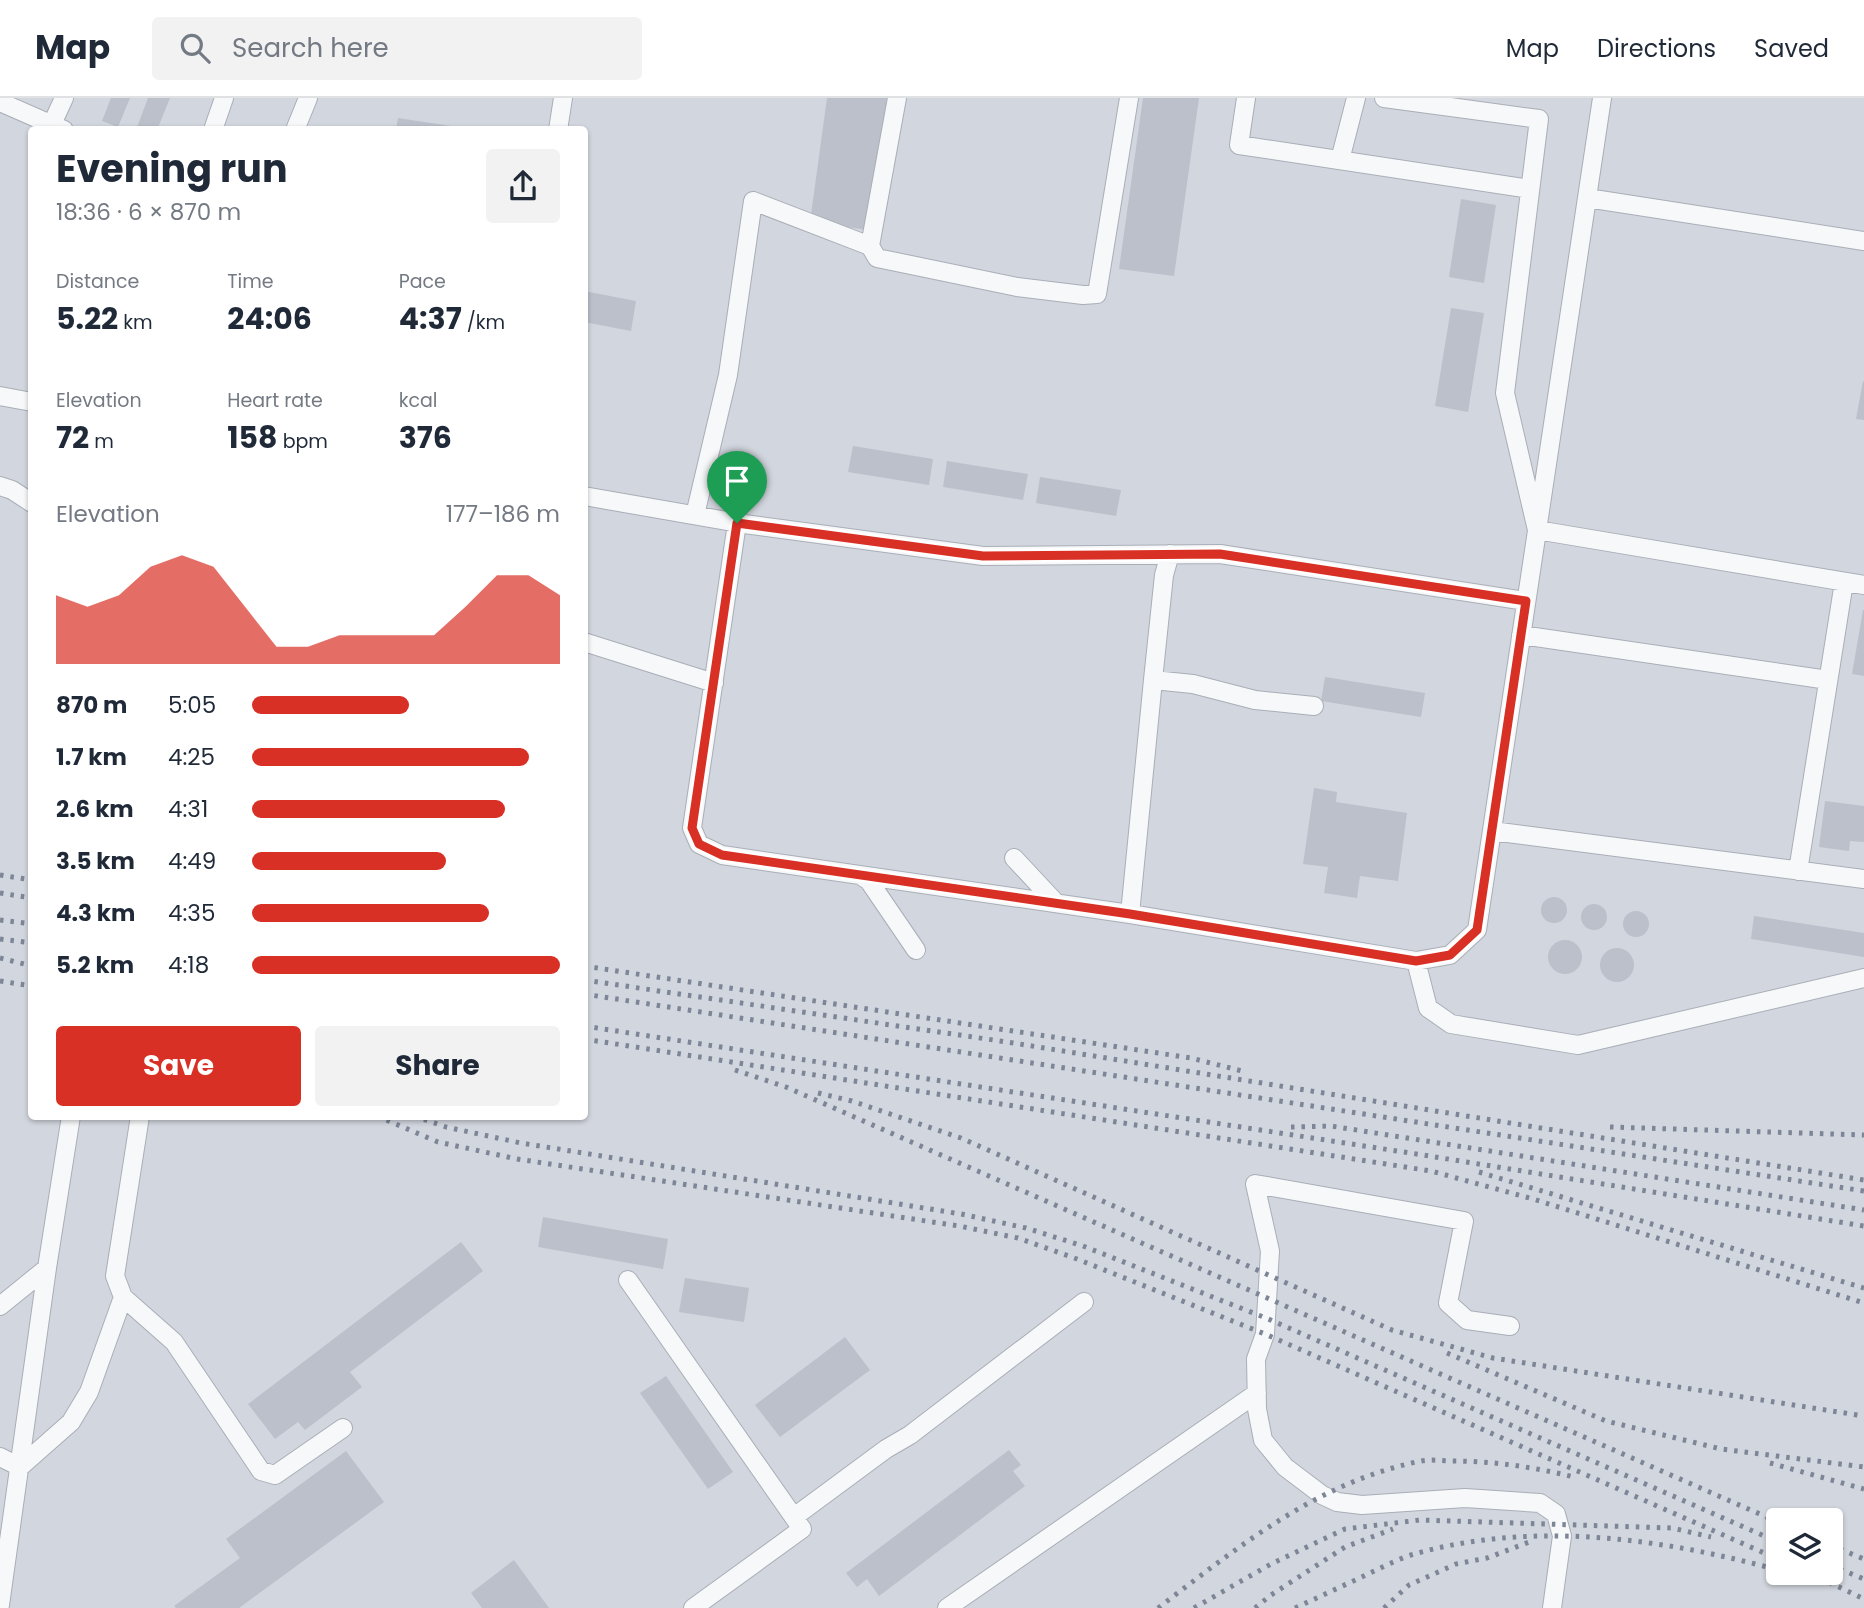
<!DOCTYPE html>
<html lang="en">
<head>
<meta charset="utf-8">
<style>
  :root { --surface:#fff; --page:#f2f2f3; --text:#1f2937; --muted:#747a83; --line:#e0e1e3; --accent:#d93025 }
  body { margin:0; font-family:Poppins,sans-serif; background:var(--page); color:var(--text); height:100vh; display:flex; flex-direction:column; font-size:26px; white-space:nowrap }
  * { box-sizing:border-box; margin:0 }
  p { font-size:23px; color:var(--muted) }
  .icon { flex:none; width:38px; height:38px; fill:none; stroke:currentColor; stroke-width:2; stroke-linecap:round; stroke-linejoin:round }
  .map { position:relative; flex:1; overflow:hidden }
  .side { position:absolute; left:28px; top:28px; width:560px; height:994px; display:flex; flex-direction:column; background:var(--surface); border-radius:7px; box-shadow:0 2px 5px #0004 }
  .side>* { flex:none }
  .buttons { position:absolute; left:1766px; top:1410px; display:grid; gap:14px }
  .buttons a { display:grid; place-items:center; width:77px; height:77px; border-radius:7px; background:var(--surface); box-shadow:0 2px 5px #0004; font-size:35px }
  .pin { position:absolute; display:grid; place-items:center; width:60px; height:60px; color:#fff; margin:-72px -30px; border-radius:50% 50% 50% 0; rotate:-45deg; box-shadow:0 0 7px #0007 }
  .pin .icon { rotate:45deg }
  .round { display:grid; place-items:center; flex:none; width:74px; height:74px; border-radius:7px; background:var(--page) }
  .overview { display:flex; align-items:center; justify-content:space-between; height:119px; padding:0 28px }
  h1 { font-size:38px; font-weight:700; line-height:52px }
  .figures { display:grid; grid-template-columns:repeat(3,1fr); gap:10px; height:119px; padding:7px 28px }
  .figures div { display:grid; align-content:center }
  .figures b { font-size:30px; font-weight:700 }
  .figures small { font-size:19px; font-weight:400 }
  .figures p { font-size:19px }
  .chart { height:196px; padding:14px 28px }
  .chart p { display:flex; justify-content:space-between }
  .chart svg { width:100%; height:126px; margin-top:7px; fill:var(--accent); opacity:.7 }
  .cta { display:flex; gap:14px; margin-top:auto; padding:14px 28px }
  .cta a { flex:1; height:80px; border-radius:7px; background:var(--accent); color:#fff; font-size:28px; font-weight:700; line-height:80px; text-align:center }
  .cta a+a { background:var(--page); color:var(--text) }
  ul { padding:0 28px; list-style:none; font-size:23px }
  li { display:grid; grid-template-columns:112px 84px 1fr; align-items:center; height:52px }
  li i { height:18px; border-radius:9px; background:var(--accent) }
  header { display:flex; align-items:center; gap:42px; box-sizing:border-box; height:98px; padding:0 35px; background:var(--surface); border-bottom:2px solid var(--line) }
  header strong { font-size:33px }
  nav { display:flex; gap:38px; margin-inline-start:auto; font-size:24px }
  .search { width:490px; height:63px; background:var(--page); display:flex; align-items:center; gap:18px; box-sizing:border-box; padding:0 24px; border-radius:7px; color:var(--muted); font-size:26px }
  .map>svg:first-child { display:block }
  .built { fill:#d2d6de; fill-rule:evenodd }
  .building { fill:#bbc0ca }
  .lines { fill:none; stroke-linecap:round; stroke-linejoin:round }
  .minor-casing { stroke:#a9aeb7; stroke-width:20 }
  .minor { stroke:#f7f8fa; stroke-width:18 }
  .rail { stroke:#7d8696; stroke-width:5; stroke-dasharray:3.5 7; stroke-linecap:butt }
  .route-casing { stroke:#fff; stroke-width:14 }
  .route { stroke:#d93025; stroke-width:9 }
</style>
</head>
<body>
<header>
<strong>Map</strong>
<div class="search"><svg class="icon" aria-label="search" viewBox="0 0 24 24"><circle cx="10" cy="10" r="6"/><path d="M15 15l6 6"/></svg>Search here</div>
<nav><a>Map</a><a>Directions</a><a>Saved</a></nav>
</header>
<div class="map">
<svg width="1864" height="1510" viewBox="0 0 1864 1510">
  <rect width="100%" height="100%" fill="#e4e7ec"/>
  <path class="built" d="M0,0H1864V1510H0ZM32,32H584V1018H32ZM1778,1423H1830V1475H1778Z"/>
  <path class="building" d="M111,0H130L118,29L102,23Z
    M148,0H170L157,32H136Z
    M827,0H887L868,132L810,124Z
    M1143,0H1199L1174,178L1119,171Z
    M398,20L464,30V32H396Z
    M1461,101L1496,107L1484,185L1449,179Z
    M584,193L636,203L631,233L584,224Z
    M1451,210L1484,215L1468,314L1435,308Z
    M1863,283L1864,284V322L1856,321Z
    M853,348L933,361L929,387L848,374Z
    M947,363L1028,376L1023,402L943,389Z
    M1040,379L1121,392L1116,418L1036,405Z
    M1863,512H1864V578L1852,576Z
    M1325,579L1425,595L1421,619L1321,603Z
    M1314,690L1337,694L1336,704L1407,715L1398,783L1360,778L1357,800L1324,795L1328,769L1303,766Z
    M1825,703L1864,708V744L1850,743L1849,753L1819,749Z
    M1541 812a13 13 0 1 1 26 0a13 13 0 1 1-26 0Z
    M1581 819a13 13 0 1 1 26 0a13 13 0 1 1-26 0Z
    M1623 826a13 13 0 1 1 26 0a13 13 0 1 1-26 0Z
    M1754,818L1864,835V859L1751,841Z
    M1548 859a17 17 0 1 1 34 0a17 17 0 1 1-34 0Z
    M1600 867a17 17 0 1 1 34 0a17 17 0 1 1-34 0Z
    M543,1119L668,1141L663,1171L538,1149Z
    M461,1144L483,1173L350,1274L362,1289L305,1332L298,1324L275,1341L248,1306Z
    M685,1180L749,1190L744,1224L679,1214Z
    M845,1239L870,1272L780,1339L755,1307Z
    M666,1278L733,1374L708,1391L640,1295Z
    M1009,1352L1021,1367L1013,1373L1025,1388L879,1498L867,1481L857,1489L846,1475Z
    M346,1353L384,1404L239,1510H176L174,1508L240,1460L226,1441Z
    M514,1462L549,1510H482L471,1495Z"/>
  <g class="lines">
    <defs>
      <path id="minor" d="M897,0L870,148L877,160L1017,189L1083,197L1097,196L1129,0
        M1246,0L1239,47L1530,91
        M1384,0L1539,21L1505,295L1537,432L1864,487
        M0,4L64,32
        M52,26L64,0
        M213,32L224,0
        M295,32L308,0
        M558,32L563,0
        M1340,62L1356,0
        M1587,100L1864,143
        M0,298L32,304
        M0,388L12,392L32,405
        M584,398L744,426L983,458L1220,456L1526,503
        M695,417L728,277L753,103L870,148
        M737,425L692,730L699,746L722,757L1130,816L1416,863L1450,857L1477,832L1602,0
        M1521,537L1828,582
        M584,544L714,585
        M1153,582L1193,586L1255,602L1314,608
        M1492,733L1864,781
        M1014,760L1056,805
        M1798,773L1844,484
        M860,777L869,783L916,852
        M1130,816L1153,582L1164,477L1170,456
        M1416,863L1428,910L1451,926L1578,947L1864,880
        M140,1018L115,1178L123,1199L174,1244L261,1373L275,1377L343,1330
        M628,1182L802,1431L693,1510
        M0,1208L47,1170
        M1510,1228L1467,1222L1448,1205L1464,1123L1255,1086L1270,1153L1265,1236L1256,1261L1257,1311L1263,1342L1285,1369L1322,1397L1337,1404L1362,1407L1465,1400L1540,1405L1556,1416L1562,1438L1552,1510
        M0,1359L20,1369L71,1324L89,1294L123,1199
        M794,1419L886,1351L910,1337L1084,1204
        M0,1507L47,1170L71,1018
        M947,1510L1257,1295"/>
    </defs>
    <use href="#minor" class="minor-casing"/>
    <use href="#minor" class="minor"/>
    <path class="rail" d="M0,777L32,782
      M0,795L32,800
      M0,822L32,826
      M0,841L32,845
      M0,860L32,868
      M584,868L1191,960L1242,973
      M584,882L1007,944L1864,1082
      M0,883L32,888
      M584,896L1864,1093
      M584,928L1423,1057L1864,1128
      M584,941L1431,1073L1533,1101L1864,1205
      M735,972L786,989L1778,1424
      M818,995L852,1003L961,1040L1392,1232L1493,1260L1864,1318
      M377,1018L438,1044L517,1061L959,1128L1018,1140L1077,1161L1265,1236L1778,1461
      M414,1018L446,1029L521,1045L961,1116L1026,1130L1083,1148L1266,1220L1778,1444
      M1291,1029L1331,1028L1864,1112
      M1610,1029L1864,1037
      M1479,1074L1864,1190
      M1447,1255L1606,1323L1721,1351L1864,1369
      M1770,1365L1864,1391
      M1830,1447L1864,1461
      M1830,1467L1864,1481
      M1789,1475L1820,1484
      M1810,1475L1864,1501
      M1158,1510C1240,1448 1317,1384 1421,1363C1431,1361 1442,1363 1453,1363C1493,1363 1534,1369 1574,1379
      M1194,1510L1271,1466L1345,1431L1420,1422L1672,1430L1711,1439
      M1255,1510L1271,1497L1345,1449L1393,1431
      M1295,1510C1321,1498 1347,1486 1372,1474C1385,1468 1398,1461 1411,1457C1530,1422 1661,1440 1778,1472
      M1384,1510L1409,1487L1456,1466L1487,1460L1532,1443"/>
  </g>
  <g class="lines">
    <defs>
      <path id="route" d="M737,425L983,458L1220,456L1526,503L1477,832L1450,857L1416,863L1130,816L722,757L699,746L692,730Z"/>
    </defs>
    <use href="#route" class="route-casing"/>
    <use href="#route" class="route"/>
  </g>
</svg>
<div class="buttons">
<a><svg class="icon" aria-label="layers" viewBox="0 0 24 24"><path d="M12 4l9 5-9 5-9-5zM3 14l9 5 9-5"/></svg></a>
</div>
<div class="pin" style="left:737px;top:425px;background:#1e9e55"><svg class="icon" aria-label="arrive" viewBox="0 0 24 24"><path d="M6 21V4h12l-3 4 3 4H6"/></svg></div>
<section class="side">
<div class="overview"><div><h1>Evening run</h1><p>18:36 · 6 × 870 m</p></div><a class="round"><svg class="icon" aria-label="share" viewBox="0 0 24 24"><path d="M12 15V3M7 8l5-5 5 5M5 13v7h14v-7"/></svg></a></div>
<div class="figures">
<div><p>Distance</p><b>5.22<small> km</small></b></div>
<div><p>Time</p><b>24:06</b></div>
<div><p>Pace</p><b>4:37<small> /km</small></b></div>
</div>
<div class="figures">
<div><p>Elevation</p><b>72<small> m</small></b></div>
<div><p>Heart rate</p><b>158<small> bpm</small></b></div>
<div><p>kcal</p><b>376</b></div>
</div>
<div class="chart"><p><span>Elevation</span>177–186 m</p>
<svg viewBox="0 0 160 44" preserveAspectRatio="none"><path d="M0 44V20L10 24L20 20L30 10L40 6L50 10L60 24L70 38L80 38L90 34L100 34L110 34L120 34L130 24L140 13L150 13L160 20V44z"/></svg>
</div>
<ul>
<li><b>870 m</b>5:05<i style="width:51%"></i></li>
<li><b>1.7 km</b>4:25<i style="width:90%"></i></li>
<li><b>2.6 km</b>4:31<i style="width:82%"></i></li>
<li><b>3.5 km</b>4:49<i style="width:63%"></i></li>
<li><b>4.3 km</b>4:35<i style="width:77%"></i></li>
<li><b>5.2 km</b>4:18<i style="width:100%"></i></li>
</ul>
<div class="cta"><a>Save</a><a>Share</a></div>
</section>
</div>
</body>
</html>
